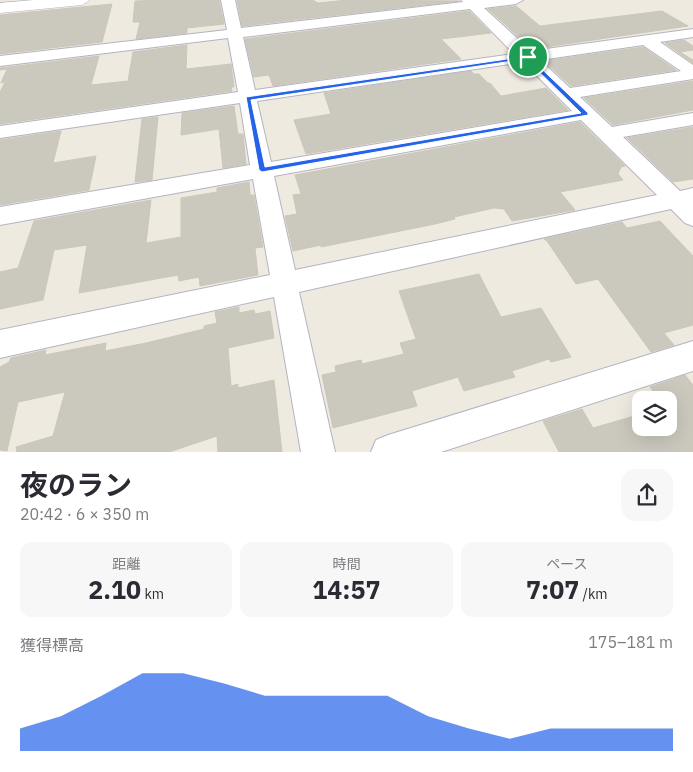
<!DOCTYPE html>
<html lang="ja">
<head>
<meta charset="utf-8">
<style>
  :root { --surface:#fff; --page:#f7f7f7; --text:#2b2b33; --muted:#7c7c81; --accent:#2563eb }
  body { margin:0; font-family:"IBM Plex Sans","Noto Sans JP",sans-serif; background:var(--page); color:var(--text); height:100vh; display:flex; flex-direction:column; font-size:19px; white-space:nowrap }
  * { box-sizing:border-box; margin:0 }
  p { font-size:16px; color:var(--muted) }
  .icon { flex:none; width:28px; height:28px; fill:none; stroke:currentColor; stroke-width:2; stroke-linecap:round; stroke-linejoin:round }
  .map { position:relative; height:452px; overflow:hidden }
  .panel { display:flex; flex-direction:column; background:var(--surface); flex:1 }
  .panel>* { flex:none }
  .controls { position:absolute; left:632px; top:391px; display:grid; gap:10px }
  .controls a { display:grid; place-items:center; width:45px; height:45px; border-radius:10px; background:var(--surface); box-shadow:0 5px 20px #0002; font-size:25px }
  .pin { position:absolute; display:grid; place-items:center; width:42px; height:42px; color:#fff; margin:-21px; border:2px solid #fff; border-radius:50%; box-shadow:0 1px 5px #0007 }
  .round { display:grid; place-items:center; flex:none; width:52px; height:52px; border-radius:15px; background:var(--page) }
  .summary { display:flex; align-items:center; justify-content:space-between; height:85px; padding:0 20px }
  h1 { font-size:28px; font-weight:700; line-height:38px }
  .figures { display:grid; grid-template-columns:repeat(3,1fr); gap:8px; height:85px; padding:5px 20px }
  .figures div { display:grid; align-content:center; border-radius:12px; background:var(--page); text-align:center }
  .figures b { font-size:25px; font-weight:700 }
  .figures small { font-size:14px; font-weight:400 }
  .figures p { font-size:14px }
  .chart { height:140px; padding:10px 20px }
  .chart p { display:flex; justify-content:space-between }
  .chart svg { width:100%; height:90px; margin-top:5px; fill:var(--accent); opacity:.7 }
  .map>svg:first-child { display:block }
  .building { fill:#cbc8be; stroke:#cbc7b9 }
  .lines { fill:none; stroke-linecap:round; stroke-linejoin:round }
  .street-casing { stroke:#b3b4c1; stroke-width:2 }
  .secondary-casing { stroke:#b3b4c1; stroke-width:1 }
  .street { fill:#fff; fill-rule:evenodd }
  .secondary { fill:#fff; fill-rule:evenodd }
  .route { fill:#2563eb; stroke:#fff; fill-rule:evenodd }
</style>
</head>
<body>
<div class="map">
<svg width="693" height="452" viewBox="0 0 693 452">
  <rect width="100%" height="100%" fill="#efeae0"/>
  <path class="building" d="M168,0H219L224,24L187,28V33L136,39L140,22H133L135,1Z
    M237,0H313L318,3L347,0L459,1L242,26Z
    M112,4L102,42L0,54V15Z
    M516,6L540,26L662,11L688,26L532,49L488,9Z
    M469,11L491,33L441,39L461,59L273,86L269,75L254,77L245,39Z
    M684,40L693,46V50L680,52L693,60V63L665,43Z
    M187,45L186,69L231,64L234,87H231L232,91L0,124V92L5,82L1,83L7,69L0,70V68L99,56L91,85L128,81L133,52Z
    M643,47L676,70L571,86L544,61Z
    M471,71L474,74H479L488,83H490L501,96L546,88L568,110L306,154L294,120L331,114L324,93Z
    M693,81V110L613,125L584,98Z
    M234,106L238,134H243L246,164L223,168L219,129L181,135L182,113Z
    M158,117L152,180L135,182L142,119Z
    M580,122L625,166L621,167L618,174L623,180L560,192L575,210L512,221L504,209L494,208L454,217L455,219L435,224L321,247V245L293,251L285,216L297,214L293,195L301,194L295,175Z
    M693,127V179L673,182L627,138Z
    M61,131L53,163L96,156L89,190L0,205V140Z
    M249,182L250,195H254L263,247L255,248L258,275L200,286L199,277L179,281L178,275L79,293L87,245L54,250L43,300L0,309V272L18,268L34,221L151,200L146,243L181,237V198L217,192V188Z
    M660,221L693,256V325L664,333L674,345L651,352L598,279L576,284L547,241L544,239L622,222L627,228Z
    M479,274L501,317L541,308L571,357L551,362L549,359L512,371L515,377L464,391L458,377L412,391L417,406L333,428L322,375L336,372L335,366L361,360L362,364L404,354L400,343L416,339L399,291Z
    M239,307V313L254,310L255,314L270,311L274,338L228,348L231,386L238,384V388L274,380L282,452H218L217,436L169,452H17L16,447L53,436L65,392L18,402L7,451L0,450V367L9,362L11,358L46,350L45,355L106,343L105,351L146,343L204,329V326L217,323L215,312Z
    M685,375L693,385V452H559L543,421L582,409L593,428L641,414V428H669V400H660L650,387Z"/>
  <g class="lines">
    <defs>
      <path id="street" d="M221,0H235L241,28L463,2L461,0H523L516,4L484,8L531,51L693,29V37L660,42L693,65V79L580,97L612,127L693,113V125L623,137L680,191L693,188V226L685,223L671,209L299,292L335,452H301L274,297L0,358V330L270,275L253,179L0,225V207L250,165L240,103L0,138V126L238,92L228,38L0,66V56L227,30ZM470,9L514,54L255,90L243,37ZM643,45L681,71L570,88L540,60ZM523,62L572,111L271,162L257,101ZM581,120L657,195L295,270L274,176Z
        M693,341V371L441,452H371L376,440L388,435Z"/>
      <path id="secondary" d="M34,0H90L82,5L0,13V3Z"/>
    </defs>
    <use href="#street" class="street-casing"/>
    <use href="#secondary" class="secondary-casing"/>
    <use href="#street" class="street"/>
    <use href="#secondary" class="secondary"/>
  </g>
  <path class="route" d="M528,56L588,113V115L262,172L259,170L246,97ZM526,59L581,113L265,167L251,100Z"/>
</svg>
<div class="controls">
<a><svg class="icon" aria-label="layers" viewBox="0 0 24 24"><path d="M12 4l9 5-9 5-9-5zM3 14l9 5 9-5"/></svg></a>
</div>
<div class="pin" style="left:528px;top:57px;background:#1e9e55"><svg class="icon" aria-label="arrive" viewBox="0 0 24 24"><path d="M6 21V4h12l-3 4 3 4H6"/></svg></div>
</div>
<section class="panel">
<div class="summary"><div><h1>夜のラン</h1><p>20:42 · 6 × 350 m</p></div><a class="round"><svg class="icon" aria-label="share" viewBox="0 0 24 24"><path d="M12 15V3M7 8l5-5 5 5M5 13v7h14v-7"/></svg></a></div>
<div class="figures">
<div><p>距離</p><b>2.10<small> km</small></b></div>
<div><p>時間</p><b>14:57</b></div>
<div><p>ペース</p><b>7:07<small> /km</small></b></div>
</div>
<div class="chart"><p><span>獲得標高</span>175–181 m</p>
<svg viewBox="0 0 160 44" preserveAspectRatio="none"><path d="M0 44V33L10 27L20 17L30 6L40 6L50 11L60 17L70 17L80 17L90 17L100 27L110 33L120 38L130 33L140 33L150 33L160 33V44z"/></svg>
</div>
</section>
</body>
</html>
